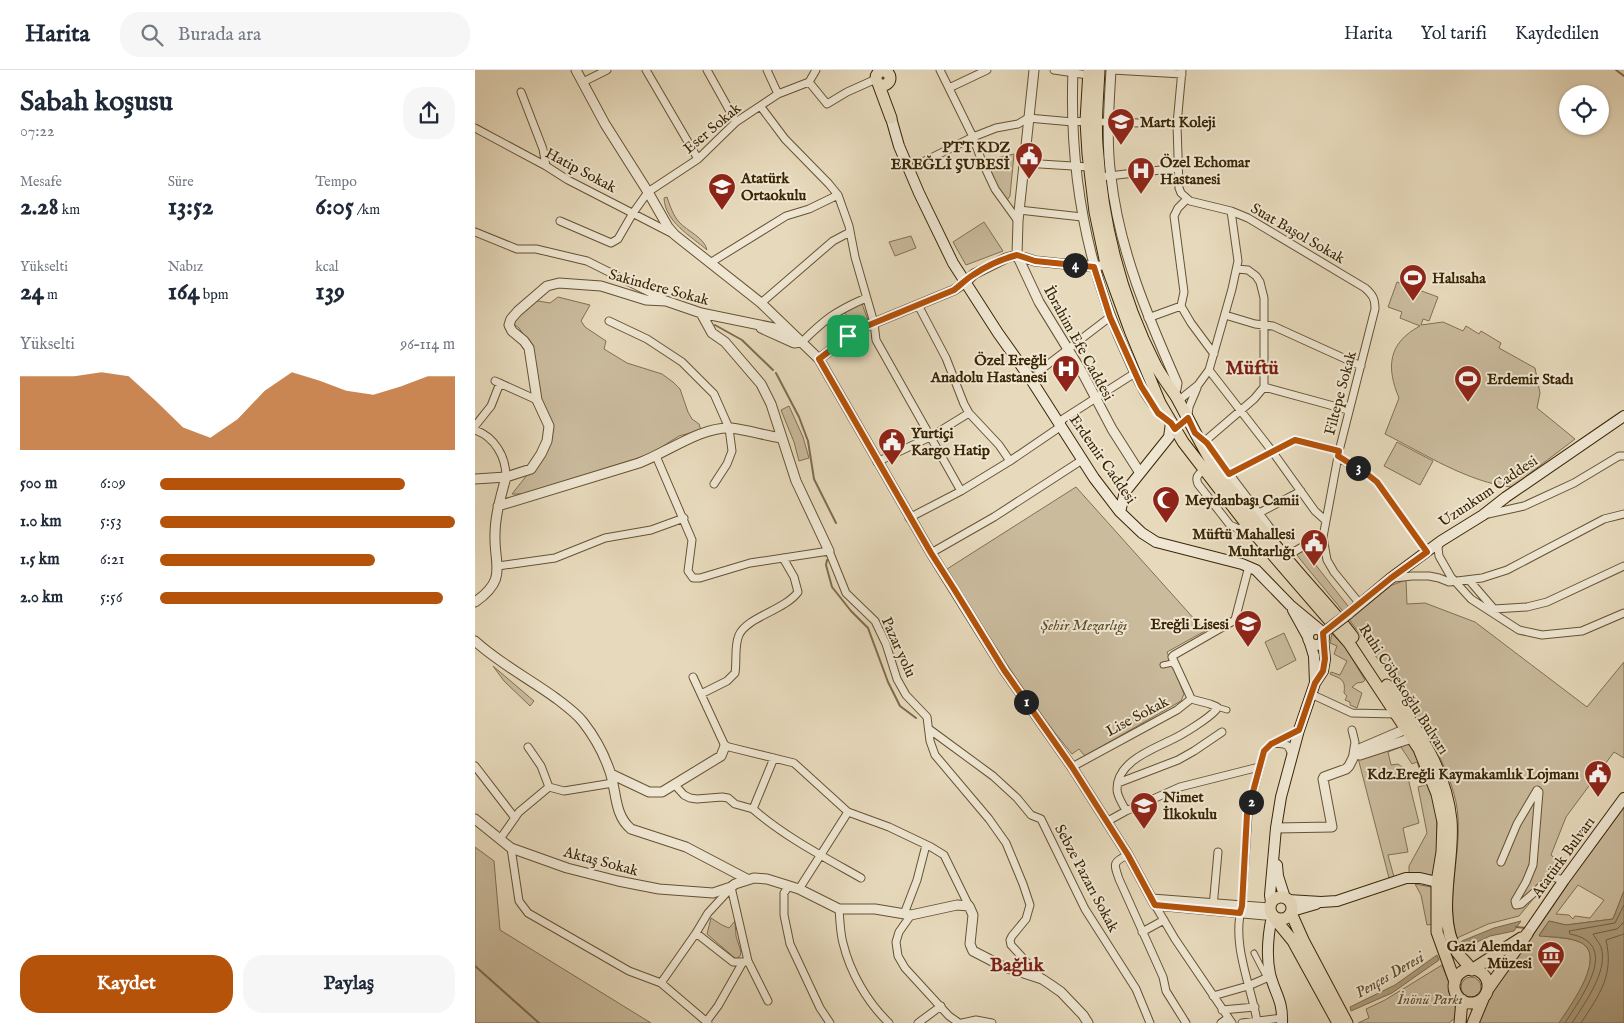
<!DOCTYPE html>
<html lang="tr">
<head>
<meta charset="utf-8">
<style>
  :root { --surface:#fff; --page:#f6f6f7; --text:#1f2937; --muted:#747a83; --line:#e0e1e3; --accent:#b45309 }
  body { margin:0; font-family:"IM FELL English",serif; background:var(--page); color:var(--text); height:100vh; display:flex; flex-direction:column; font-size:19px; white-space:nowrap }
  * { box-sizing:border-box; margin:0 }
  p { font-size:16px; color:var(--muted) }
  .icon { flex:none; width:28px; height:28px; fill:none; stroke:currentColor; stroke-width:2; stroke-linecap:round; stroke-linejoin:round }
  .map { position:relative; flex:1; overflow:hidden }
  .panel { display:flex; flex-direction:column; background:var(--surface); width:475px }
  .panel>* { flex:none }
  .buttons { position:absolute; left:1084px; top:15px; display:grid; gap:10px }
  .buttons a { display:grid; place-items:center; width:50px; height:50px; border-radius:50%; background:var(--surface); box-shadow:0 1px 4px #0004; font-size:25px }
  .pin { position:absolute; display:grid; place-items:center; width:42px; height:42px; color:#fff; margin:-21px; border-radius:10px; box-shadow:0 2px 8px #0006 }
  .km { position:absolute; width:25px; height:25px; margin:-12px; border-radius:50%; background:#222; color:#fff; font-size:14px; line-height:25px; text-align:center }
  .round { display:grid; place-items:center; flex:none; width:52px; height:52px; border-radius:20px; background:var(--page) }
  .head { display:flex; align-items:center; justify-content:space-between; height:85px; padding:0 20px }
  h1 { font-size:28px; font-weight:800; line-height:38px }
  .stats { display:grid; grid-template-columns:repeat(3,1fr); gap:8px; height:85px; padding:5px 20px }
  .stats div { display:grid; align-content:center }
  .stats b { font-size:25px; font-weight:800 }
  .stats small { font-size:14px; font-weight:400 }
  .stats p { font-size:14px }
  .chart { height:140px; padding:10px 20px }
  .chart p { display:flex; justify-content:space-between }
  .chart svg { width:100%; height:90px; margin-top:5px; fill:var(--accent); opacity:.7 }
  .action { display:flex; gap:10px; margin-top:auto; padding:10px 20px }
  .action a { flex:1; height:58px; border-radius:20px; background:var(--accent); color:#fff; font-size:20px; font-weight:800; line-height:58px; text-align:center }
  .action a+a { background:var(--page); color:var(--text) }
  ul { padding:0 20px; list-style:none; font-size:16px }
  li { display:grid; grid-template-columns:80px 60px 1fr; align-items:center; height:38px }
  li i { height:12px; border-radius:6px; background:var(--accent) }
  header { display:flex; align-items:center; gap:30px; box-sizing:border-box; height:70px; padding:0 25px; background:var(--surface); border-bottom:1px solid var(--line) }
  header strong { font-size:24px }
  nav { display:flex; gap:28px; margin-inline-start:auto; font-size:18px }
  .search { width:350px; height:45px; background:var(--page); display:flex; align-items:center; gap:12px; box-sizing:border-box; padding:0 18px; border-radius:20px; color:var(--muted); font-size:19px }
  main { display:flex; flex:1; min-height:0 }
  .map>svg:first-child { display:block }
  .green { fill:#cabb9d; stroke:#827050; fill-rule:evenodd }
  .water { fill:#ac9c7d; stroke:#7e6c4d }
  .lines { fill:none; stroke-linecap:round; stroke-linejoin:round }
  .shore { stroke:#736040; stroke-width:1 }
  .stream { stroke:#7e6c4d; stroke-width:2 }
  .pedestrian-casing { stroke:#655232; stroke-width:7 }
  .minor-casing { stroke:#655232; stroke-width:9 }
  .tertiary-casing { stroke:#655232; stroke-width:11 }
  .secondary-casing { stroke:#3a2504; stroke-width:12 }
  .primary-casing { stroke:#3a2504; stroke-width:13 }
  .pedestrian { stroke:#efe7d3; stroke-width:5 }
  .minor { stroke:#efe7d3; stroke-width:7 }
  .tertiary { stroke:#efe7d3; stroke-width:9 }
  .secondary { stroke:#efe7d3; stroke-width:10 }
  .primary { stroke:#e7dabc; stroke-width:11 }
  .secondary-bridge-casing { stroke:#3a2504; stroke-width:12; stroke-linecap:butt }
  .secondary-bridge { stroke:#efe7d3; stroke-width:10 }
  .route-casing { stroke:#fff; stroke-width:10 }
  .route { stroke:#b45309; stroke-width:6 }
  .labels { text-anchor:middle; stroke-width:4; stroke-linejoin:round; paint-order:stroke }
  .poi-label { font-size:15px; font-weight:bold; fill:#3a2504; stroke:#efe7d3; text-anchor:start }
  .street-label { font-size:15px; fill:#3a2504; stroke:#efe7d3 }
  .park-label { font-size:15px; font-style:italic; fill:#5e4a2a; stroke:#efe7d3 }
  .water-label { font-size:16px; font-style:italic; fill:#5c4928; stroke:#efe7d3 }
  .district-label { font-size:20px; font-weight:bold; fill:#7a1f14; stroke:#efe7d3 }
</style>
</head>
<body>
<header>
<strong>Harita</strong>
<div class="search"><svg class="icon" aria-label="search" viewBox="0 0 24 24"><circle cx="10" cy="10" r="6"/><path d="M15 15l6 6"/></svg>Burada ara</div>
<nav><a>Harita</a><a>Yol tarifi</a><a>Kaydedilen</a></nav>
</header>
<main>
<section class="panel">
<div class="head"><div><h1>Sabah koşusu</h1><p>07:22</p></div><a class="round"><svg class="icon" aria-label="share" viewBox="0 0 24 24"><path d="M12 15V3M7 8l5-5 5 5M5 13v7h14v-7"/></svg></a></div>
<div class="stats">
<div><p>Mesafe</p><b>2.28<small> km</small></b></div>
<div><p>Süre</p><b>13:52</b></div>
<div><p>Tempo</p><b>6:05<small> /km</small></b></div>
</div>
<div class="stats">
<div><p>Yükselti</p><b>24<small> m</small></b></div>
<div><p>Nabız</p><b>164<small> bpm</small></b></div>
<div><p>kcal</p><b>139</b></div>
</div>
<div class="chart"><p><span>Yükselti</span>96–114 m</p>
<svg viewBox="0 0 160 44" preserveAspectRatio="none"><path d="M0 44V8L10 8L20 8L30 6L40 8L50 20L60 33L70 38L80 29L90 15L100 6L110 10L120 15L130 17L140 13L150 8L160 8V44z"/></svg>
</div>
<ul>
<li><b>500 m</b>6:09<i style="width:83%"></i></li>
<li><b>1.0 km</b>5:53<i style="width:100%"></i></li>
<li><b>1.5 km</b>6:21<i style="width:73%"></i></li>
<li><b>2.0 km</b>5:56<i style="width:96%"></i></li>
</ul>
<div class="action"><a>Kaydet</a><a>Paylaş</a></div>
</section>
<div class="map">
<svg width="1149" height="953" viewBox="0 0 1149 953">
  <rect width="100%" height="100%" fill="#e7dabc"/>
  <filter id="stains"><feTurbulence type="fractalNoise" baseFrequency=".004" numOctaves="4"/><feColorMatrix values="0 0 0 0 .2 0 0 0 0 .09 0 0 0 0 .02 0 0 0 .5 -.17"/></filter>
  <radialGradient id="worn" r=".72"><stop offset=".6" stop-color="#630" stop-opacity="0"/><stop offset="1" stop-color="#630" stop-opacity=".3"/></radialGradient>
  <path class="green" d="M539,84L535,126L533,129L530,130L508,91Z
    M192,127C195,136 198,145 204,152C212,161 230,168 232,180C216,166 190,152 189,128Z
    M509,152L528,181L491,195L478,172Z
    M436,166L441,178L420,186L414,172Z
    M922,212L963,227L954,251L948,249L946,255L968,252L988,261L991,256L1004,264L1006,261L1026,273L1024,278L1060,298L1065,323L1062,338L1100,369L1037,417C994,413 948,383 910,364L924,328C911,297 913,273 945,256L925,248L927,242L913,237Z
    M83,227L115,235L106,251L110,257L131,271L129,279L152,293L187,304L198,312L205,319L213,342L217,349L224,354L226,360L204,366L177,383L160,389L49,424H37L63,391L73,372L61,308L59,280L44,258L36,252L57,230L75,233Z
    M387,234L393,250L379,255L369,242L377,237Z
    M314,336L328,367L334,388L324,391L319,372L306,340Z
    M922,372L958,391L945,415L909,396Z
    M601,417L730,561L692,582L709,624L706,631L610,686L604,679L597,684C549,627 512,562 472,499Z
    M838,473L836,489L880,545L917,515L931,510L932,534L950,533L1000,552L1112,637L1149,592V688L1139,682L1091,747L1076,785L1087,794L1044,846L1013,854L982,868C969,824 990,777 981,732C972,692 948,657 926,624C910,600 894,575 876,552C859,529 839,507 821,484Z
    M809,563L821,590L802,600L790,572Z
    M857,564L870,577L890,610L888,612L882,613L877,617L887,623L882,638L875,635V632L870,630L872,626L869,623C871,609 866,609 855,604L856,602L865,605L872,591L859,584L862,576L855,573Z
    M18,596L59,631L55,636L29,611Z
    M934,671C940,684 949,698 954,712C965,742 963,777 959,808L934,804V796L952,763L943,717L950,715L942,692L937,694L926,677L913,682L916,695L923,694L931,700L944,753L928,758L933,782L913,785L919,807L914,808L883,688Z
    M1149,734V821L1138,849L1091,855L1074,851L1064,865C1076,868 1091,867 1102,871C1136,882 1095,936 1084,953H1001L1024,909ZM1103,815L1129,830L1115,848L1100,846L1098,849L1094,845L1081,844Z
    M0,777L19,791L25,860L176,953H0Z
    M940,814L956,817L960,822L959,854L952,855L946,825Z
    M236,848L247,855L254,858L260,851L261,866L266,882L265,886L261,889L232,864Z
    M967,895L977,920L982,946L974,953H883L894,948L891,939L910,930Z
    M986 917a10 10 0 1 1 20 0a10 10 0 1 1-20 0Z"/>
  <path class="water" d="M1149,821V953H1084C1095,936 1136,882 1102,871C1091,867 1076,867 1064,866L1074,851L1091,855L1138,849Z
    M1046,851L1039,861L1015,866L987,879L986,873L987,871L1019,858Z
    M962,885L964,890L917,923L876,941L875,937L920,915Z"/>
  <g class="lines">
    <path class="shore" d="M1090,953C1106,927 1147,874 1095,864L1094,861L1140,853L1149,835
      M1097,953C1109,934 1134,901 1126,877C1124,872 1120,868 1118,864L1142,859L1149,852
      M1106,953C1125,924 1139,905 1131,870L1149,864"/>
    <path class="stream" d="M1141,0L1149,6
      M240,255L267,270L298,300
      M301,303L324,347L333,371L339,409L361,453
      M352,490L351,495L357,517L376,541L393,558L413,612L425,636L441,648
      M1041,857L1052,858
      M0,896L64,953"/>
    <defs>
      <path id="pedestrian" d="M688,595L697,593L699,595
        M742,637L752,640
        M779,883L792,908"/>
      <path id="minor" d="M171,0L223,89
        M232,0L261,52
        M292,0L303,24
        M465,0L498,67L506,89L520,119L543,151
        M579,0L613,5
        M637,0L707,4
        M707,0L702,54L704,118L706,123L715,131L756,141L773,148L890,218C898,225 900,229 900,239L864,381L848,467L852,490L859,502L885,534
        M108,12L132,0
        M334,12L352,34L372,22L401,9
        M474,18L512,0
        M46,22L68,79L71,96
        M286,37L310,69L354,114L363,125L374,156L380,187L399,253L401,270L486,421
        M629,52L702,54
        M0,58L71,96L93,110L198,164
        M446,93L498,67L521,58L543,54L553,48L598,52L611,51
        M549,93L614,97
        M625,107L703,98
        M712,129L703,138L699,146L709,222L706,236L716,253L739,284
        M544,140L607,147
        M85,151L136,173L143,169L158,143L173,122L223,89L261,52L303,24L334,12L341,0
        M0,162L42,179H61L112,191L190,230
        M235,193L311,146L334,139L363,125
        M286,233L358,171L375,162
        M443,235L471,288L489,334L494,343L524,375L535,391
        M750,245L780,254L798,256L886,296
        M673,248L706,236
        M134,251L172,269L207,292L239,324L254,358L257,381L252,394L239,414
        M327,272C350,249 361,241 391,228
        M734,300L797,381L840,441L850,450
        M563,302L635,247
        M20,311L62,330
        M789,317L873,340
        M703,331L723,315L734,300L757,219L763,191L756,141
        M713,345L714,337L722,318
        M0,356L16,336L25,313
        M0,360C20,367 31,387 31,407
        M728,369L799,463L797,471
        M730,371L779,329L789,317V228L785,212L781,206L773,200L762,199
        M181,386L217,470L213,501L218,508H225L275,493L354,481L371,523L400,551L411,574L422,609L431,625L452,647L455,671L460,685L514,749L531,773L548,814L555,835L551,849L537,866L535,870L536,875L567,909
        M863,387L892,404L902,412L952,482
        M402,392L455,367L494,343
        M728,400C723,405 720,407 723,414L755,455L764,459L772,455
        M754,404L820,370L864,381
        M784,443L826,421
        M1013,444L1049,436L1099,413L1144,386H1149
        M434,448L486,421L535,391L582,359L588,349L660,303
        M965,472L963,478L964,486L976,507L996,529L1044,560L1067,565L1107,561L1149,543
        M456,483L519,447L607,390
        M810,487L834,473L848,467
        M23,496L80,488L130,468L176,460L209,448
        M919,508L937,506H954L964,508L974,512L1007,508L1032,500L1129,449L1149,444
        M994,510L1019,539L1052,537L1072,532L1149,496
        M218,607L250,676L319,693L373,742L414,757L456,777L469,785L494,836
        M226,624L252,611L260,603C262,591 259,576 264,565C272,547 310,540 323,522L319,507L308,488
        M836,624L877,643L921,644
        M454,659L518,706L542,728L556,745L566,749L610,839L661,919L675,953
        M877,660L880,672L878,684
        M798,673L809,674L813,676L817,684
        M53,677L66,696L74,717L89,721L138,713
        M299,688L278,739C310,767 349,787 386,808
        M0,696L40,748
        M597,697L702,640L716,629L715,626L697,587L699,585L760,550L774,496
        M643,713L703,690L719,681L747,662
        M199,714L209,725L215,728L222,729L247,727L253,728L260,734L278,739
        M651,741C648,734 642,727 642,719C642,692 676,680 696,670C707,665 733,649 741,640L742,637L735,634L716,629
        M631,752L651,741L705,717L784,697
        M25,769L44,742L74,717
        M36,778L44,831L53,843L154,901L186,913L233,953
        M653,785C637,792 639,794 644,809L688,907L691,921L711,953
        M1026,792L1042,754L1062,720L1064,722L1058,795L1051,812L1040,831L1041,835L1046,834L1077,807L1089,810
        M314,816L309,823V845L315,874L345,938L355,953
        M256,817L273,891L293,931
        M324,819L373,742
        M680,835L700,869L757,953
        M738,837L743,782
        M364,839C365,850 365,862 368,873C375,902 392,932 414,953
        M429,844L442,810L451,775
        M436,845L424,862L421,872L423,886L430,898L474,946L484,953
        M667,862L689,850
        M221,863L258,892H270
        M186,913L221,863L233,843L256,818
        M738,926L773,916L796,906
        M747,940L780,937
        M782,951C776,915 756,874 767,836L773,744L789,681L796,674L824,660
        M231,952L243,936L268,892
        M443,953L466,936
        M487,953L501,950L517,953
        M746,953L753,948
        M767,953L807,948"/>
      <path id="tertiary" d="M101,0L130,54L173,122L193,157L200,165L286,233L344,289L456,483L529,600L597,697L653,785L680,835L790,845L796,844
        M559,0L543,151L542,185L564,232L607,302L637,359L665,403
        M598,0C594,101 612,201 655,292C665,314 674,335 694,351
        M636,0C634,36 631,71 636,107C644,180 673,247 702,313L701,319L698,322
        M226,243L237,263L250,272L286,314L296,334L321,411L354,481
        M286,258L319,273L327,272
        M344,289L382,260L479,220L491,212L499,204L531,188L542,185L560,191L619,197L624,196
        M0,409L31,407
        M23,436L164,393C191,383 227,356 256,358C272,360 289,365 306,368
        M0,532C33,509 19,496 20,465C20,445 26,426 31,407L56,399L66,384L72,371L74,356L62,330L54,278L49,271L37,261L34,255L36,249L43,241L72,216L84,213L126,216L171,230L191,231L226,243L314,261
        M0,571C25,594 55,609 82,629C91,636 101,643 108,652C119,666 128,682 134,699C142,719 138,744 156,759L211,777L272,809
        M885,685L937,668
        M136,704L174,722H187L246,686L250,676
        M0,749L36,778L92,798L143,811L184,819L238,823L256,817L260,814L279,808L292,809L324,819L364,839H400L436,845L482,835L494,836L498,845L495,874L498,881L527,896L567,909L576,915L586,922L608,945L613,953
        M801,758L857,757L848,709L849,707L871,699L874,696L882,680L931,659
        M677,829L794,838"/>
      <path id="secondary" d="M416,48L424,76L444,123L478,193L523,263L555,308L619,408L645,442L667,463L681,472L767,494L781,500L815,535L844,559
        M645,442L650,422L694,367L696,353
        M818,540L833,567
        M873,544L916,508L966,471L1008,445L1031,427L1149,346
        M833 567a8 8 0 1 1 16 0a8 8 0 1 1-16 0Z
        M835,573L839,586L840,613
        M802,795L803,806L810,828
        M813,830L846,832L862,831L931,808H945L962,812
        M796,832L795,825L801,758L806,727L824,660L840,613L848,601L850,589L848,568
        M817,841L841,834
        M797,846C793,865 791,885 795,904C800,924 808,930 807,953
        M1052,864L1089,810L1149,728"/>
      <path id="primary" d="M614,0L611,51L613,84L620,142L631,194L656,263L685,333L708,372L772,455L874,573L944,679L962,724L968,752L967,782L962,812V862L980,912
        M624,0C623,25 620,50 622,75C627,152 646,228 681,296C687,307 695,317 702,328C718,357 732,389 753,416C773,443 795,469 817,495C837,519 859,541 878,567
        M401 8a7 7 0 1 1 14 0a7 7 0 1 1-14 0Z
        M403,13L416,48
        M912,615C940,657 971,698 976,750C980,790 960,845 982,882C986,888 992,893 997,900
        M795 838a11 11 0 1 1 22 0a11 11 0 1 1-22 0Z
        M816,843L828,870L872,953
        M799,848L818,871L863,953
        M998,899L1046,868
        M979 916a17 17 0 1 1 34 0a17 17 0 1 1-34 0Z
        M1013,919L1052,864
        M985,953L987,930
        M998,953L1008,929"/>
    </defs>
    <use href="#pedestrian" class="pedestrian-casing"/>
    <use href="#minor" class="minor-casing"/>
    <use href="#tertiary" class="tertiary-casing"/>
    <use href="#secondary" class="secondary-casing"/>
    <use href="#primary" class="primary-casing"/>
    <use href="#pedestrian" class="pedestrian"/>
    <use href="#minor" class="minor"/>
    <use href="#tertiary" class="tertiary"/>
    <use href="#secondary" class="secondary"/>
    <use href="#primary" class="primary"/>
    <defs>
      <path id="secondary-bridge" d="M852,560L873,544"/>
    </defs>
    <use href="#secondary-bridge" class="secondary-bridge-casing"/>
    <use href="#secondary-bridge" class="secondary-bridge"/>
  </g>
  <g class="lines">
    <defs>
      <path id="route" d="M542,185L560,191L619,197L635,247L666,316L683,343L696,353L700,359L713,348L720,363L732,373L754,404L820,370L864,381L863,386L892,404L902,412L952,482L916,508L848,563L850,589L848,601L840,613L824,660L796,674L789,681L772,744L767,836L765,843L680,835L653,785L597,697L529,600L479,519L456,483L344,289L382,260L479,220C486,215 491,209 498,205C511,196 527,189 542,185Z"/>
    </defs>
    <use href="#route" class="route-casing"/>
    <use href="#route" class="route"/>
  </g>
  <defs>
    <symbol id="school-pin" viewBox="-11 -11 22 30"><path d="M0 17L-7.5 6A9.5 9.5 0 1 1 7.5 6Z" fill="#8f2418" stroke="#efe7d3"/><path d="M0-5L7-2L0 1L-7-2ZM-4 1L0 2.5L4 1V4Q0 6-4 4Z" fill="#fff"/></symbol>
    <symbol id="civic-pin" viewBox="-11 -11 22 30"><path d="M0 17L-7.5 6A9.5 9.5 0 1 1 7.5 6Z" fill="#8f2418" stroke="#efe7d3"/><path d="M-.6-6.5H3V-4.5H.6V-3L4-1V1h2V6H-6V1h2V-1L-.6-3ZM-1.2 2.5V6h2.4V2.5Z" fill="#fff"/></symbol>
    <symbol id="hospital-pin" viewBox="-11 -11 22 30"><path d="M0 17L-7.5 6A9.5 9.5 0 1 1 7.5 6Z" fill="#8f2418" stroke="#efe7d3"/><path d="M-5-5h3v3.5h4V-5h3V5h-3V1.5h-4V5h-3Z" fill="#fff"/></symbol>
    <symbol id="stadium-pin" viewBox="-11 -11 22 30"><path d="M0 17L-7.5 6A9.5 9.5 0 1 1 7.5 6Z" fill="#8f2418" stroke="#efe7d3"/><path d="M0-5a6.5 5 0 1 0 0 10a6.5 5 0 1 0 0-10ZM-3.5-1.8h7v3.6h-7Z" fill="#fff"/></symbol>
    <symbol id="mosque-pin" viewBox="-11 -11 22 30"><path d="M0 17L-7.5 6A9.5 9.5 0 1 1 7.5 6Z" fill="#8f2418" stroke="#efe7d3"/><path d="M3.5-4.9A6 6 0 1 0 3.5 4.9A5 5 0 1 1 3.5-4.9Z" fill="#fff"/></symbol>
    <symbol id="museum-pin" viewBox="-11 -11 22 30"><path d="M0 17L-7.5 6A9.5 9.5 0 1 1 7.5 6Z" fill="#8f2418" stroke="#efe7d3"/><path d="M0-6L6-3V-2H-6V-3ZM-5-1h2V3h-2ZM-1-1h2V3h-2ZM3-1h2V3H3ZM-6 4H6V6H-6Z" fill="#fff"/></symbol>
  </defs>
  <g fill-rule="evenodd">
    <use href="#school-pin" x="630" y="36" width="32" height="43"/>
    <use href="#civic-pin" x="538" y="70" width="32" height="43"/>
    <use href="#hospital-pin" x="650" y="85" width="32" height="43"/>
    <use href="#school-pin" x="231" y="101" width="32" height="43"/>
    <use href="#stadium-pin" x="922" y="192" width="32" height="43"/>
    <use href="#hospital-pin" x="575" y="283" width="32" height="43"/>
    <use href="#stadium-pin" x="977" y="293" width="32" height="43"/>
    <use href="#civic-pin" x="401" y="356" width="32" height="43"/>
    <use href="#mosque-pin" x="675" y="414" width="32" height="43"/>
    <use href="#civic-pin" x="823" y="457" width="32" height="43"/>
    <use href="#school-pin" x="757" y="538" width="32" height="43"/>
    <use href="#civic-pin" x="1107" y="688" width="32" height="43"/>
    <use href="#school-pin" x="653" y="720" width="32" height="43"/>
    <use href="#museum-pin" x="1060" y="869" width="32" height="43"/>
  </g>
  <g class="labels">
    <g class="poi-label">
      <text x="665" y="57">Martı Koleji</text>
      <text x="535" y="82" text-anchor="end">PTT KDZ<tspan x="535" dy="17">EREĞLİ ŞUBESİ</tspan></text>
      <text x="685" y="97">Özel Echomar<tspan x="685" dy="17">Hastanesi</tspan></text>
      <text x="266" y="113">Atatürk<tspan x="266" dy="17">Ortaokulu</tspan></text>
      <text x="957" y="213">Halısaha</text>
      <text x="572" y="295" text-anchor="end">Özel Ereğli<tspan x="572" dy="17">Anadolu Hastanesi</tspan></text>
      <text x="1012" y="314">Erdemir Stadı</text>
      <text x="436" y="368">Yurtiçi<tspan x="436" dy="17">Kargo Hatip</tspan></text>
      <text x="710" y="435">Meydanbaşı Camii</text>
      <text x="820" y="469" text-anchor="end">Müftü Mahallesi<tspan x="820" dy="17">Muhtarlığı</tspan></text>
      <text x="754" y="559" text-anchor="end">Ereğli Lisesi</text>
      <text x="1104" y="709" text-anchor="end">Kdz.Ereğli Kaymakamlık Lojmanı</text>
      <text x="688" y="732">Nimet<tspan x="688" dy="17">İlkokulu</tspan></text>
      <text x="1057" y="881" text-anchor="end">Gazi Alemdar<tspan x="1057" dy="17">Müzesi</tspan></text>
    </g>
    <g class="street-label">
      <text transform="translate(237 58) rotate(-40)" y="5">Eser Sokak</text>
      <text transform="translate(106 100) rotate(28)" y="5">Hatip Sokak</text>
      <text transform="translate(823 163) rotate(30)" y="5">Suat Başol Sokak</text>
      <text transform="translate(184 217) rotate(15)" y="5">Sakindere Sokak</text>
      <text transform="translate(604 273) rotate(61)" y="5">İbrahim Efe Caddesi</text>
      <text transform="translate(865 323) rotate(-75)" y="5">Filtepe Sokak</text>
      <text transform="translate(628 389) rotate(55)" y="5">Erdemir Caddesi</text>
      <text transform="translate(1013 421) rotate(-34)" y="5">Uzunkum Caddesi</text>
      <text transform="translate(424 577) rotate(66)" y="5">Pazar yolu</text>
      <text transform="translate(929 619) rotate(57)" y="5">Ruhi Cöbekoğlu Bulvarı</text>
      <text transform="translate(662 646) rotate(-28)" y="5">Lise Sokak</text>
      <text transform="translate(1088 787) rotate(-54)" y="5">Atatürk Bulvarı</text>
      <text transform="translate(126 791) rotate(15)" y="5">Aktaş Sokak</text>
      <text transform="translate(612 808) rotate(62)" y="5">Sebze Pazarı Sokak</text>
    </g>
    <g class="park-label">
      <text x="609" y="560">Şehir Mezarlığı</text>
      <text x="955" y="934">İnönü Parkı</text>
    </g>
    <g class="water-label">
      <text transform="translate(914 904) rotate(-30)" y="6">Pençes Deresi</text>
    </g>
    <g class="district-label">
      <text x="777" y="304">Müftü</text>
      <text x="542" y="901">Bağlık</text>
    </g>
  </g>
  <rect width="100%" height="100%" filter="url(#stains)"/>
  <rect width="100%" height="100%" fill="url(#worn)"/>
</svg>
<div class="buttons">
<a><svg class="icon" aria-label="locate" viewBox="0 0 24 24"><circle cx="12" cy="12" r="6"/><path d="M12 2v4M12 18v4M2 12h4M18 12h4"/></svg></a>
</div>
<div class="pin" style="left:373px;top:266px;background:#1e9e55"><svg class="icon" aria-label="arrive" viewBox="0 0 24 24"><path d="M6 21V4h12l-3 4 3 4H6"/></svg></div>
<b class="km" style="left:551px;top:632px">1</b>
<b class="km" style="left:776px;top:732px">2</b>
<b class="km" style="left:883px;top:398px">3</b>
<b class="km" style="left:600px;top:195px">4</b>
</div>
</main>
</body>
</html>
